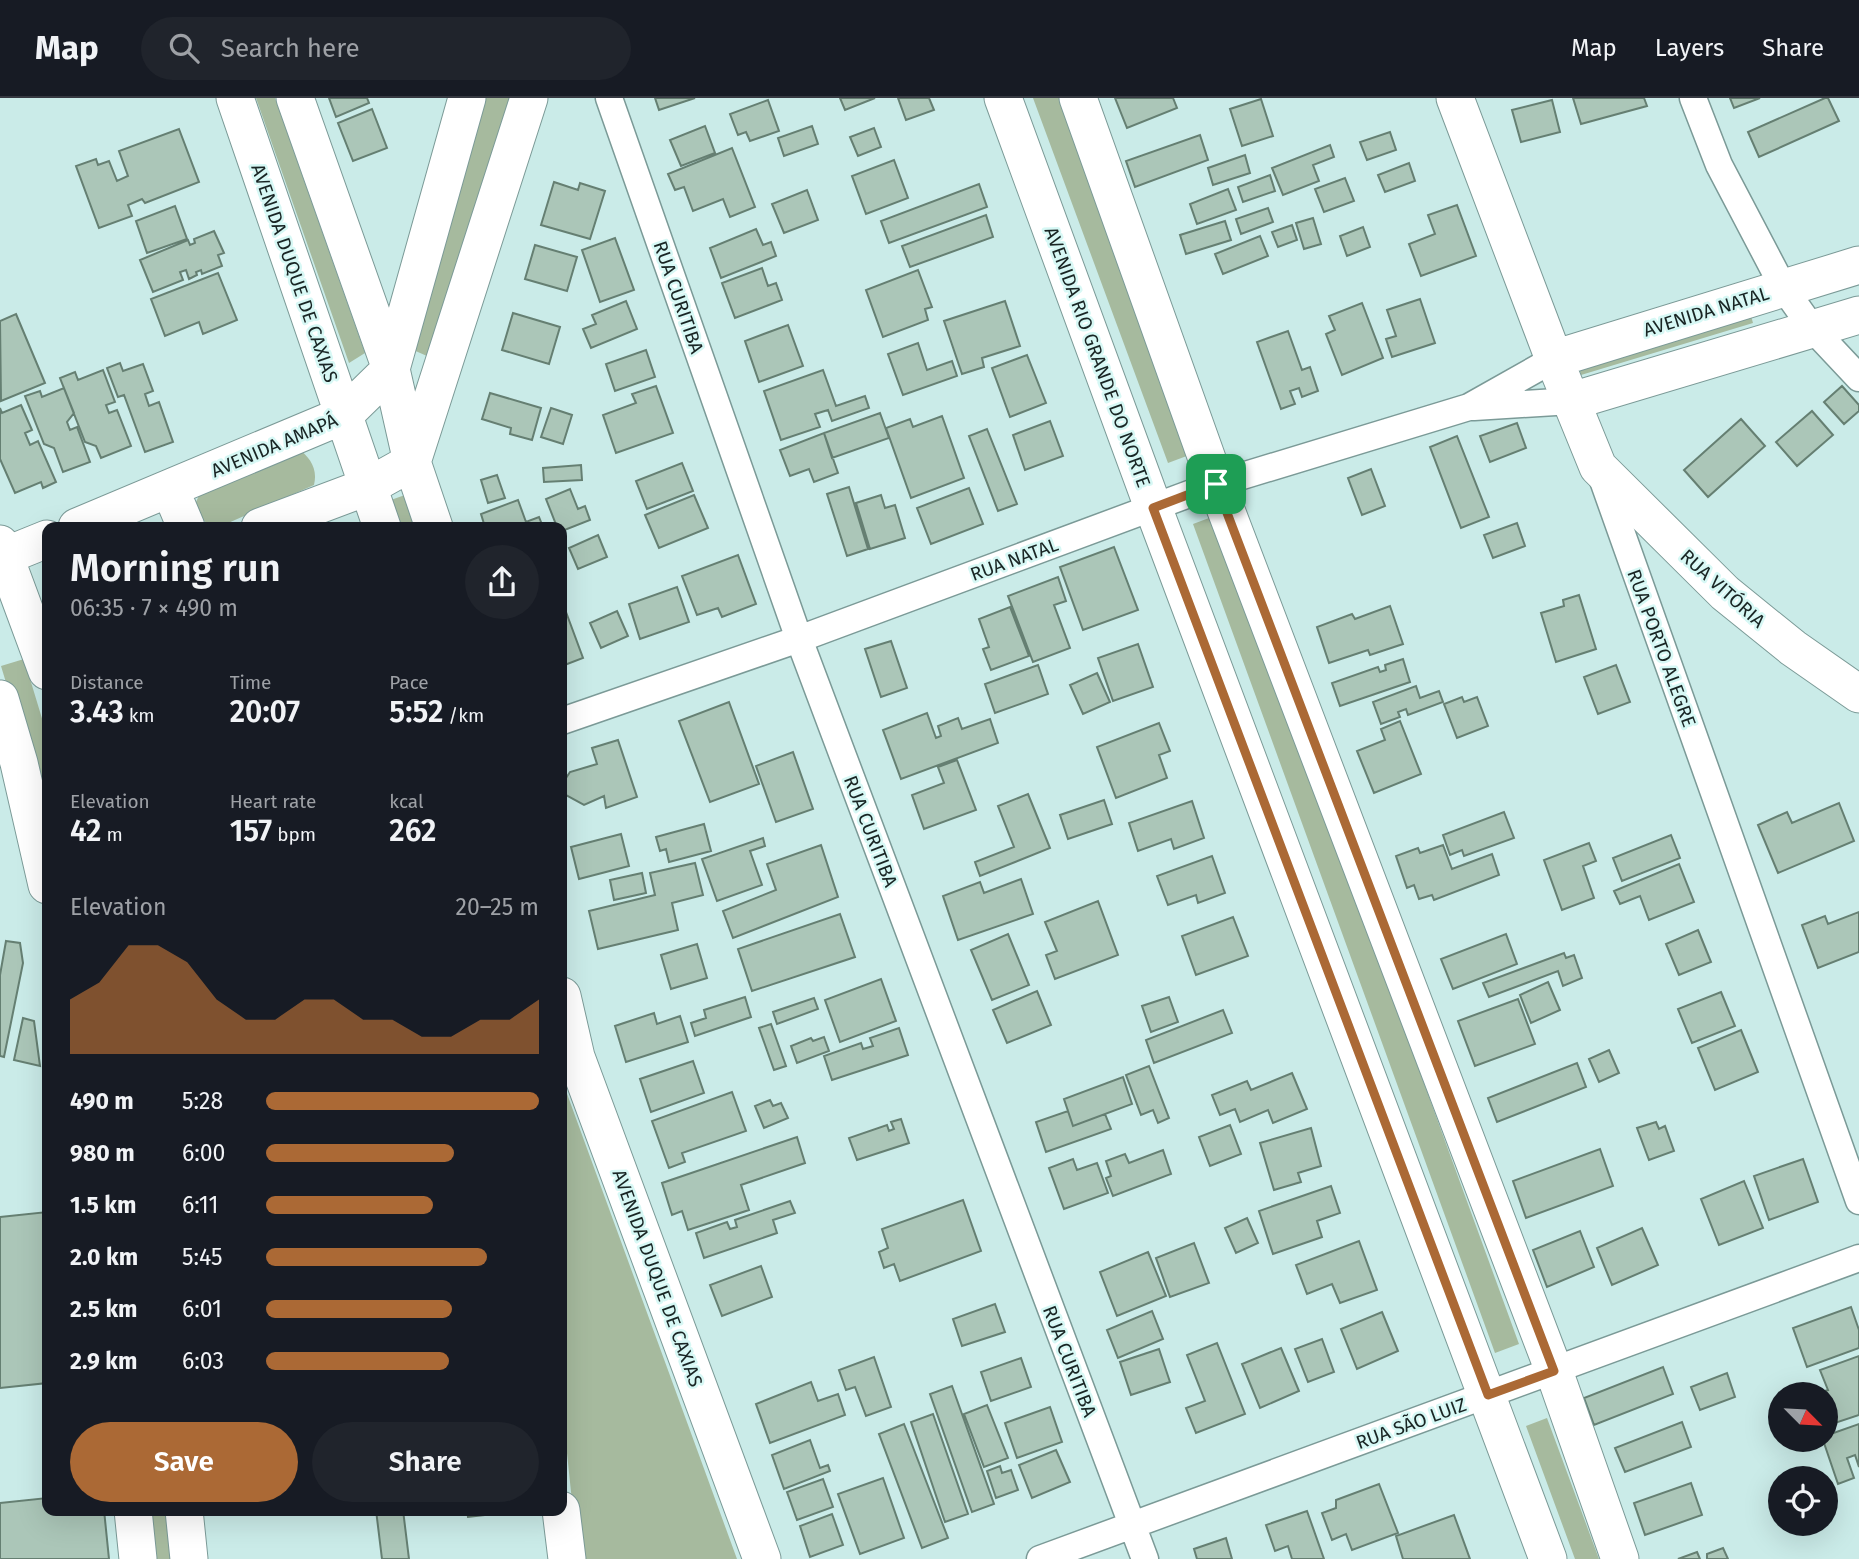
<!DOCTYPE html>
<html lang="en">
<head>
<meta charset="utf-8">
<style>
  :root { --surface:#171b24; --page:#20242c; --text:#f1f3f6; --muted:#9ea1a6; --line:#363941; --accent:#ab6935 }
  body { margin:0; font-family:"Fira Sans",sans-serif; background:var(--page); color:var(--text); height:100vh; display:flex; flex-direction:column; font-size:26px; white-space:nowrap }
  * { box-sizing:border-box; margin:0 }
  p { font-size:23px; color:var(--muted) }
  .icon { flex:none; width:38px; height:38px; fill:none; stroke:currentColor; stroke-width:2; stroke-linecap:round; stroke-linejoin:round }
  .map { position:relative; flex:1; overflow:hidden }
  .panel { position:absolute; left:42px; top:424px; width:525px; height:994px; display:flex; flex-direction:column; background:var(--surface); border-radius:14px; box-shadow:0 7px 28px #0002 }
  .panel>* { flex:none }
  .needle { width:46px; rotate:114deg }
  .controls { position:absolute; left:1768px; top:1284px; display:grid; gap:14px }
  .controls a { display:grid; place-items:center; width:70px; height:70px; border-radius:50%; background:var(--surface); box-shadow:0 7px 28px #0002; font-size:35px }
  .pin { position:absolute; display:grid; place-items:center; width:60px; height:60px; color:#fff; margin:-30px; border-radius:14px; box-shadow:0 4px 10px #0006 }
  .round { display:grid; place-items:center; flex:none; width:74px; height:74px; border-radius:37px; background:var(--page) }
  .head { display:flex; align-items:center; justify-content:space-between; height:119px; padding:0 28px }
  h1 { font-size:38px; font-weight:600; line-height:52px }
  .metrics { display:grid; grid-template-columns:repeat(3,1fr); gap:10px; height:119px; padding:7px 28px }
  .metrics div { display:grid; align-content:center }
  .metrics b { font-size:30px; font-weight:600 }
  .metrics small { font-size:19px; font-weight:400 }
  .metrics p { font-size:19px }
  .chart { height:196px; padding:14px 28px }
  .chart p { display:flex; justify-content:space-between }
  .chart svg { width:100%; height:126px; margin-top:7px; fill:var(--accent); opacity:.7 }
  .cta { display:flex; gap:14px; margin-top:auto; padding:14px 28px }
  .cta a { flex:1; height:80px; border-radius:42px; background:var(--accent); color:#fff; font-size:28px; font-weight:600; line-height:80px; text-align:center }
  .cta a+a { background:var(--page); color:var(--text) }
  ul { padding:0 28px; list-style:none; font-size:23px }
  li { display:grid; grid-template-columns:112px 84px 1fr; align-items:center; height:52px }
  li i { height:18px; border-radius:9px; background:var(--accent) }
  header { display:flex; align-items:center; gap:42px; box-sizing:border-box; height:98px; padding:0 35px; background:var(--surface); border-bottom:2px solid var(--line) }
  header strong { font-size:33px }
  nav { display:flex; gap:38px; margin-inline-start:auto; font-size:24px }
  .search { width:490px; height:63px; background:var(--page); display:flex; align-items:center; gap:18px; box-sizing:border-box; padding:0 24px; border-radius:38px; color:var(--muted); font-size:26px }
  .map>svg:first-child { display:block }
  .green { fill:#a6ba9e }
  .building { fill:#abc6b8; stroke:#657f72; stroke-width:2 }
  .lines { fill:none; stroke-linecap:round; stroke-linejoin:round }
  .street-casing { stroke:#7b9a97; stroke-width:29 }
  .secondary-casing { stroke:#7b9a97; stroke-width:39 }
  .street { stroke:#fff; stroke-width:26 }
  .secondary { stroke:#fff; stroke-width:37 }
  .route-casing { stroke:#fff; stroke-width:14 }
  .route { stroke:#ab6935; stroke-width:9 }
  .labels { text-anchor:middle; stroke-width:5; stroke-linejoin:round; paint-order:stroke }
  .street-label { font-size:19px; fill:#192524; stroke:#d7f8f5 }
</style>
</head>
<body>
<header>
<strong>Map</strong>
<div class="search"><svg class="icon" aria-label="search" viewBox="0 0 24 24"><circle cx="10" cy="10" r="6"/><path d="M15 15l6 6"/></svg>Search here</div>
<nav><a>Map</a><a>Layers</a><a>Share</a></nav>
</header>
<div class="map">
<svg width="1859" height="1461" viewBox="0 0 1859 1461">
  <rect width="100%" height="100%" fill="#caebe8"/>
  <path class="green" d="M256,0H275L365,255L349,265Z
    M476,0H520L427,258L411,251Z
    M1033,0H1060L1192,356L1168,365Z
    M1748,207L1753,225L1581,277L1577,262Z
    M298,350C310,360 318,370 314,387L219,429C205,429 198,417 196,404L201,393Z
    M405,397L416,429H397L388,403Z
    M1217,417L1519,1246L1495,1255L1193,426Z
    M24,561L47,637V720L1,568Z
    M562,987L566,993L737,1461H578L562,1307Z
    M1547,1320L1599,1461H1575L1526,1328Z
    M148,1412H167L171,1461H153Z"/>
  <path class="building" d="M329,0H367L369,5L336,19Z
    M655,0H695L659,12Z
    M840,0H875L845,12Z
    M898,0H929L934,12L906,22Z
    M1115,0H1173L1177,10L1127,30Z
    M1573,0H1644L1647,8L1581,26Z
    M1730,0H1760L1734,10Z
    M1825,0H1828L1839,23L1759,59L1748,34Z
    M1261,1L1273,38L1242,48L1230,11Z
    M768,2L779,33L750,43L746,34L738,37L730,16Z
    M1552,2L1560,34L1521,44L1512,12Z
    M372,11L387,50L353,63L338,25Z
    M705,28L715,55L681,68L670,42Z
    M812,28L818,46L784,58L778,40Z
    M874,30L881,49L858,58L850,39Z
    M179,31L199,84L145,105L142,101L128,107L132,118L99,130L76,68L96,61L98,67L109,63L117,83L128,78L119,53Z
    M1390,34L1396,52L1367,62L1360,44Z
    M1200,37L1208,62L1135,89L1126,63Z
    M1330,47L1334,59L1313,67L1319,83L1283,97L1272,70Z
    M732,50L755,109L730,119L723,101L693,113L684,89L675,92L668,76Z
    M1245,57L1250,75L1213,87L1208,70Z
    M894,62L908,100L866,116L852,78Z
    M1409,65L1415,83L1385,94L1378,77Z
    M1270,77L1275,93L1243,104L1238,89Z
    M1345,80L1354,103L1324,114L1315,91Z
    M554,84L578,92L580,85L605,93L590,141L541,127Z
    M979,86L987,109L889,145L881,123Z
    M1228,91L1236,112L1197,126L1190,106Z
    M807,92L818,122L784,135L772,106Z
    M1457,107L1476,158L1421,178L1409,146L1435,136L1428,117Z
    M175,108L187,141L147,155L136,123Z
    M1268,110L1273,124L1241,136L1236,121Z
    M986,117L993,139L910,169L902,148Z
    M1313,120L1321,146L1304,151L1296,125Z
    M1225,123L1231,142L1186,156L1180,137Z
    M1292,127L1297,142L1278,149L1272,134Z
    M1363,129L1370,149L1347,158L1340,138Z
    M756,131L763,147L771,144L776,158L721,180L710,150Z
    M214,133L224,155L218,157L222,168L202,176L201,172L196,174L197,177L189,181L186,172L180,174L183,182L153,194L140,162L188,142L190,147L195,145L194,141Z
    M1260,138L1268,158L1223,176L1215,156Z
    M615,140L634,192L600,204L582,152Z
    M535,147L577,159L567,193L525,181Z
    M762,170L768,188L776,185L782,202L735,220L722,185Z
    M918,172L932,209L925,211L928,222L883,239L866,192Z
    M218,175L237,222L203,236L199,224L165,238L151,201Z
    M1420,201L1435,245L1392,259L1386,241L1396,238L1387,212Z
    M626,203L637,231L591,250L583,231L596,226L592,217Z
    M1005,203L1020,248L982,260L984,269L962,276L944,223Z
    M1362,205L1383,260L1342,277L1326,236L1335,232L1329,218Z
    M513,215L560,229L549,266L502,252Z
    M16,216L45,285L1,303L0,223Z
    M788,227L803,268L759,284L745,243Z
    M1288,233L1302,272L1310,269L1318,293L1302,299L1299,290L1290,293L1295,306L1281,311L1257,244Z
    M918,245L927,272L952,263L957,278L903,297L888,256Z
    M646,252L655,279L615,293L606,266Z
    M1027,257L1046,305L1010,319L992,270Z
    M120,265L123,273L143,266L153,293L145,296L149,308L159,304L173,344L145,354L124,297L118,299L107,270Z
    M103,272L115,304L106,307L109,315L117,312L131,348L101,360L96,348L85,344L60,280L75,274L78,282Z
    M823,272L836,308L865,298L869,310L832,323L828,312L815,316L820,329L781,342L764,293Z
    M656,288L673,335L616,355L603,317L636,305L632,296Z
    M1842,288L1859,307V313L1844,326L1824,304Z
    M64,290L74,315L67,324L70,332L77,329L90,364L63,374L54,350L44,346L25,298L40,293L42,299Z
    M490,295L541,310L532,342L510,336L511,330L482,321Z
    M21,307L32,332L25,335L30,347L38,343L56,384L43,390L41,384L15,395L0,361V310L2,315Z
    M551,310L572,317L563,346L541,339Z
    M1812,313L1833,337L1797,368L1776,344Z
    M880,315L889,340L832,360L824,335Z
    M942,318L964,380L911,400L886,330L910,321L913,329Z
    M1741,321L1765,348L1708,399L1684,372Z
    M1050,323L1063,358L1025,372L1013,337Z
    M1517,325L1526,350L1490,364L1480,338Z
    M987,331L1017,406L998,413L969,338Z
    M824,335L838,375L814,384L809,371L790,378L780,352Z
    M1457,338L1489,419L1461,430L1430,349Z
    M682,365L693,393L647,411L636,383Z
    M581,367L582,382L544,384L543,370Z
    M1371,371L1385,408L1362,417L1348,380Z
    M497,377L505,400L488,405L481,382Z
    M849,389L868,451L847,458L827,396Z
    M969,390L983,426L931,446L917,410Z
    M570,391L578,411L585,408L590,422L562,433V429H557L546,401Z
    M694,397L708,430L659,450L645,417Z
    M881,397L885,410L895,407L905,440L870,451L856,405Z
    M518,402L526,424L539,419L543,429H485L481,416Z
    M1517,425L1525,448L1493,460L1484,437Z
    M598,437L607,459L578,471L569,450Z
    M1114,449L1138,512L1083,532L1060,469Z
    M738,457L756,506L722,519L718,510L697,517L682,478Z
    M1058,479L1066,503L1054,507L1070,550L1033,564L1008,498Z
    M677,489L689,524L640,541L629,506Z
    M1579,497L1596,551L1556,564L1541,515L1564,508L1563,502Z
    M1390,508L1403,546L1370,557L1368,552L1329,565L1317,529L1352,516L1355,521Z
    M1010,509L1029,558L991,572L983,551L989,549L979,521Z
    M617,513L628,538L601,550L590,525Z
    M566,514L583,560L562,568V515Z
    M891,543L907,590L881,599L865,551Z
    M1138,546L1153,589L1113,603L1098,560Z
    M1403,561L1410,584L1340,608L1332,585L1378,569L1380,574L1386,572L1385,567Z
    M1038,567L1048,596L995,615L985,586Z
    M1616,567L1630,604L1598,616L1584,579Z
    M1097,575L1110,604L1083,616L1070,587Z
    M1416,588L1420,600L1439,593L1443,604L1408,617L1406,611L1398,614L1400,619L1381,626L1373,604Z
    M1462,599L1464,604L1477,599L1488,628L1457,640L1444,606Z
    M729,604L759,686L710,704L679,623Z
    M927,615L936,640L941,638L938,628L958,620L962,631L990,621L998,645L901,681L883,632Z
    M1400,623L1421,676L1374,695L1357,653L1385,642L1381,631Z
    M1159,625L1170,653L1159,657L1167,680L1116,700L1097,649Z
    M618,642L637,699L606,710L604,698L584,707L562,695V686L570,674L597,666L592,650Z
    M793,654L813,711L776,724L756,668Z
    M957,662L976,712L924,731L912,697L944,685L938,669Z
    M1028,696L1050,750L980,778L975,764L1014,749L998,708Z
    M1104,702L1112,726L1068,741L1060,717Z
    M1192,703L1204,740L1174,751L1171,741L1138,753L1129,725Z
    M1839,705L1854,743L1778,775L1758,727L1787,714L1792,725Z
    M1504,714L1514,740L1464,758L1462,752L1450,757L1443,737Z
    M704,726L711,753L669,764L666,751L660,753L656,739Z
    M621,736L629,768L579,781L571,749Z
    M1671,737L1680,760L1622,783L1613,760Z
    M763,740L765,748L750,753L762,787L717,803L702,761Z
    M1589,745L1596,763L1583,768L1594,800L1562,812L1544,762Z
    M821,747L838,799L733,840L723,813L776,792L767,766Z
    M1443,747L1452,771L1492,756L1499,777L1434,802L1432,797L1419,801L1414,787L1407,790L1396,758L1418,750L1420,755Z
    M1212,758L1225,795L1198,805L1196,797L1168,807L1157,778Z
    M695,765L703,797L672,805L678,832L598,851L589,813L655,797L650,775Z
    M1679,766L1694,804L1649,822L1640,798L1620,806L1614,793Z
    M642,775L646,795L614,802L610,782Z
    M1021,781L1033,816L958,842L943,798L980,784L984,795Z
    M1098,803L1118,857L1055,881L1046,857L1057,853L1045,824Z
    M1859,814V854L1818,870L1802,827L1825,818L1828,826Z
    M840,816L855,859L752,893L738,851Z
    M1233,819L1248,858L1196,877L1182,838Z
    M1698,832L1711,864L1679,877L1666,846Z
    M1008,836L1029,887L992,902L971,852Z
    M1506,836L1517,866L1453,891L1441,861Z
    M6,843L20,845L23,865L4,959L0,958V877Z
    M697,846L707,880L671,891L661,857Z
    M1564,855L1566,860L1574,857L1582,880L1563,888L1558,873L1489,899L1483,885Z
    M881,881L896,923L840,944L825,902Z
    M1548,884L1560,912L1531,925L1520,897Z
    M1037,893L1051,927L1007,945L993,912Z
    M1721,894L1735,928L1692,945L1678,911Z
    M745,899L751,919L695,938L691,925L706,920L704,912Z
    M1169,899L1178,924L1151,934L1142,908Z
    M814,900L818,911L777,926L773,914Z
    M1518,901L1535,946L1475,968L1458,923Z
    M1223,912L1232,935L1154,965L1146,942Z
    M654,915L657,926L680,918L688,944L626,964L615,928Z
    M23,920L34,923L40,968L14,962Z
    M771,926L786,968L774,972L759,930Z
    M899,930L908,957L832,982L824,958L861,945L863,951L873,948L870,940Z
    M1741,932L1758,974L1715,992L1698,950Z
    M824,939L829,953L797,965L791,948L811,940L813,943Z
    M1609,952L1619,975L1599,984L1589,961Z
    M693,963L704,995L651,1014L640,981Z
    M1577,965L1586,989L1497,1024L1488,1000Z
    M1149,968L1169,1020L1158,1025L1153,1012L1141,1017L1126,977Z
    M1292,975L1307,1011L1273,1025L1268,1012L1240,1024L1235,1011L1220,1017L1212,997L1247,983L1251,992Z
    M1123,979L1132,1006L1073,1028L1064,1001Z
    M732,994L746,1033L682,1055L685,1064L669,1070L652,1023Z
    M770,1002L773,1008L781,1005L788,1020L764,1030L755,1008Z
    M1068,1013L1073,1028L1105,1016L1111,1031L1046,1054L1036,1024Z
    M901,1021L909,1045L857,1062L849,1040L887,1027L889,1033L894,1031L891,1024Z
    M1656,1024L1659,1031L1665,1028L1674,1053L1649,1062L1637,1030Z
    M1230,1027L1241,1056L1210,1068L1199,1039Z
    M1311,1030L1321,1068L1298,1075L1301,1084L1274,1092L1260,1045Z
    M797,1039L805,1065L741,1087L749,1112L688,1132L682,1113L672,1117L662,1085Z
    M1600,1051L1613,1088L1526,1120L1513,1083Z
    M1163,1052L1171,1076L1113,1098L1106,1080L1111,1078L1106,1063L1125,1056L1129,1065Z
    M1073,1061L1077,1072L1097,1065L1108,1095L1064,1111L1049,1070Z
    M1803,1061L1818,1104L1769,1122L1754,1078Z
    M1744,1083L1763,1130L1719,1147L1701,1101Z
    M1331,1088L1340,1115L1317,1123L1322,1139L1273,1156L1259,1113Z
    M963,1102L981,1153L900,1183L894,1166L884,1170L879,1154L888,1150L882,1131Z
    M790,1103L795,1115L773,1122L777,1135L704,1160L696,1135L727,1124L730,1131L737,1129L735,1122Z
    M47,1114V1285L0,1290V1119Z
    M1247,1120L1258,1145L1236,1155L1225,1130Z
    M1642,1130L1658,1167L1612,1187L1597,1150Z
    M1580,1133L1594,1169L1547,1189L1533,1152Z
    M1359,1143L1377,1192L1340,1205L1332,1186L1307,1196L1296,1167Z
    M1194,1145L1209,1185L1170,1199L1156,1160Z
    M1148,1154L1166,1198L1117,1218L1100,1174Z
    M761,1168L772,1199L722,1218L710,1187Z
    M995,1206L1005,1234L962,1248L953,1221Z
    M1851,1209L1859,1232V1250L1807,1269L1793,1230Z
    M1152,1213L1163,1241L1118,1260L1107,1232Z
    M1382,1214L1398,1253L1357,1271L1341,1231Z
    M1322,1241L1334,1274L1308,1284L1295,1251Z
    M1217,1245L1245,1316L1196,1335L1186,1310L1205,1303L1187,1257Z
    M1281,1250L1299,1293L1260,1310L1242,1266Z
    M1159,1251L1170,1284L1131,1297L1120,1264Z
    M1859,1258V1317L1826,1328L1825,1297L1815,1296L1828,1292L1820,1272Z
    M874,1259L891,1309L866,1318L855,1289L846,1292L839,1272Z
    M1021,1260L1031,1289L991,1303L981,1274Z
    M1663,1269L1673,1296L1594,1327L1584,1300Z
    M1727,1275L1735,1299L1700,1312L1691,1289Z
    M811,1284L818,1303L838,1296L845,1317L770,1345L756,1306Z
    M952,1288L994,1406L972,1414L930,1296Z
    M987,1307L1008,1360L984,1369L964,1316Z
    M1050,1309L1062,1344L1017,1360L1005,1325Z
    M933,1316L968,1416L945,1424L911,1324Z
    M1682,1324L1691,1349L1625,1374L1615,1350Z
    M904,1326L948,1440L922,1450L879,1336Z
    M1859,1326V1369L1855,1357L1847,1360L1854,1380L1838,1386L1823,1342H1825V1338Z
    M810,1342L820,1370L828,1367L830,1373L784,1391L772,1357Z
    M1056,1352L1070,1384L1032,1400L1019,1367Z
    M1000,1368L1002,1375L1011,1372L1018,1392L996,1400L987,1373Z
    M883,1380L904,1440L860,1456L838,1396Z
    M823,1381L833,1409L797,1422L787,1394Z
    M1691,1385L1702,1417L1645,1437L1634,1405Z
    M1379,1386L1398,1435L1352,1452L1346,1436L1332,1442L1322,1415L1336,1410V1402Z
    M47,1400V1412H104L109,1461H0V1405Z
    M376,1412H403L409,1461H382Z
    M467,1412H484V1417L468,1419Z
    M1307,1413L1324,1461H1292L1288,1448L1275,1453L1266,1427Z
    M832,1416L843,1447L810,1459L800,1428Z
    M1454,1417L1470,1461H1403L1396,1438Z
    M1226,1440L1232,1461H1197L1194,1451Z
    M1723,1450L1728,1461H1707V1456Z
    M1697,1454L1700,1461H1678Z"/>
  <g class="lines">
    <defs>
      <path id="street" d="M609,0L799,541L1145,1461
        M1693,0L1719,67L1783,189L1812,230L1859,280
        M1474,309L1572,303
        M1600,374L1859,1103
        M562,623L799,541L1216,386L1469,309L1554,261
        M1040,1461L1859,1160"/>
      <path id="secondary" d="M235,0L382,429
        M295,0L391,271L412,364L434,429
        M1003,0L1153,409L1548,1461
        M1078,0L1216,386L1554,1273L1620,1461
        M1455,0L1554,261L1598,369L1725,495L1793,550L1859,596
        M1554,261L1859,167
        M1572,303L1859,217
        M170,391L186,429
        M77,429L344,317L391,271L467,0
        M260,429L369,388L412,364L529,0
        M0,446L47,573
        M0,460L47,441
        M0,601L19,665L47,787
        M562,898L576,959L762,1461
        M133,1412L138,1461
        M184,1412L189,1461
        M561,1412L567,1461"/>
    </defs>
    <use href="#street" class="street-casing"/>
    <use href="#secondary" class="secondary-casing"/>
    <use href="#street" class="street"/>
    <use href="#secondary" class="secondary"/>
  </g>
  <g class="lines">
    <defs>
      <path id="route" d="M1216,386L1554,1273L1488,1297L1153,410Z"/>
    </defs>
    <use href="#route" class="route-casing"/>
    <use href="#route" class="route"/>
  </g>
  <g class="labels">
    <g class="street-label">
      <text transform="translate(295 175) rotate(71)" y="7">AVENIDA DUQUE DE CAXIAS</text>
      <text transform="translate(679 199) rotate(71)" y="7">RUA CURITIBA</text>
      <text transform="translate(1706 213) rotate(-17)" y="7">AVENIDA NATAL</text>
      <text transform="translate(1098 259) rotate(70)" y="7">AVENIDA RIO GRANDE DO NORTE</text>
      <text transform="translate(274 347) rotate(-23)" y="7">AVENIDA AMAPÁ</text>
      <text transform="translate(1014 461) rotate(-20)" y="7">RUA NATAL</text>
      <text transform="translate(1723 490) rotate(42)" y="7">RUA VITÓRIA</text>
      <text transform="translate(1662 550) rotate(70)" y="7">RUA PORTO ALEGRE</text>
      <text transform="translate(871 733) rotate(69)" y="7">RUA CURITIBA</text>
      <text transform="translate(658 1180) rotate(70)" y="7">AVENIDA DUQUE DE CAXIAS</text>
      <text transform="translate(1070 1263) rotate(69)" y="7">RUA CURITIBA</text>
      <text transform="translate(1411 1325) rotate(-20)" y="7">RUA SÃO LUIZ</text>
    </g>
  </g>
</svg>
<div class="controls">
<a><svg class="needle" viewBox="-14 -14 28 28"><path d="M0-13l5 13h-10z" fill="#e53935"/><path d="M0 13l5-13h-10z" fill="#9ea1a6"/></svg></a>
<a><svg class="icon" aria-label="locate" viewBox="0 0 24 24"><circle cx="12" cy="12" r="6"/><path d="M12 2v4M12 18v4M2 12h4M18 12h4"/></svg></a>
</div>
<div class="pin" style="left:1216px;top:386px;background:#1e9e55"><svg class="icon" aria-label="arrive" viewBox="0 0 24 24"><path d="M6 21V4h12l-3 4 3 4H6"/></svg></div>
<section class="panel">
<div class="head"><div><h1>Morning run</h1><p>06:35 · 7 × 490 m</p></div><a class="round"><svg class="icon" aria-label="share" viewBox="0 0 24 24"><path d="M12 15V3M7 8l5-5 5 5M5 13v7h14v-7"/></svg></a></div>
<div class="metrics">
<div><p>Distance</p><b>3.43<small> km</small></b></div>
<div><p>Time</p><b>20:07</b></div>
<div><p>Pace</p><b>5:52<small> /km</small></b></div>
</div>
<div class="metrics">
<div><p>Elevation</p><b>42<small> m</small></b></div>
<div><p>Heart rate</p><b>157<small> bpm</small></b></div>
<div><p>kcal</p><b>262</b></div>
</div>
<div class="chart"><p><span>Elevation</span>20–25 m</p>
<svg viewBox="0 0 160 44" preserveAspectRatio="none"><path d="M0 44V25L10 19L20 6L30 6L40 12L50 25L60 32L70 32L80 25L90 25L100 32L110 32L120 38L130 38L140 32L150 32L160 25V44z"/></svg>
</div>
<ul>
<li><b>490 m</b>5:28<i style="width:100%"></i></li>
<li><b>980 m</b>6:00<i style="width:69%"></i></li>
<li><b>1.5 km</b>6:11<i style="width:61%"></i></li>
<li><b>2.0 km</b>5:45<i style="width:81%"></i></li>
<li><b>2.5 km</b>6:01<i style="width:68%"></i></li>
<li><b>2.9 km</b>6:03<i style="width:67%"></i></li>
</ul>
<div class="cta"><a>Save</a><a>Share</a></div>
</section>
</div>
</body>
</html>
